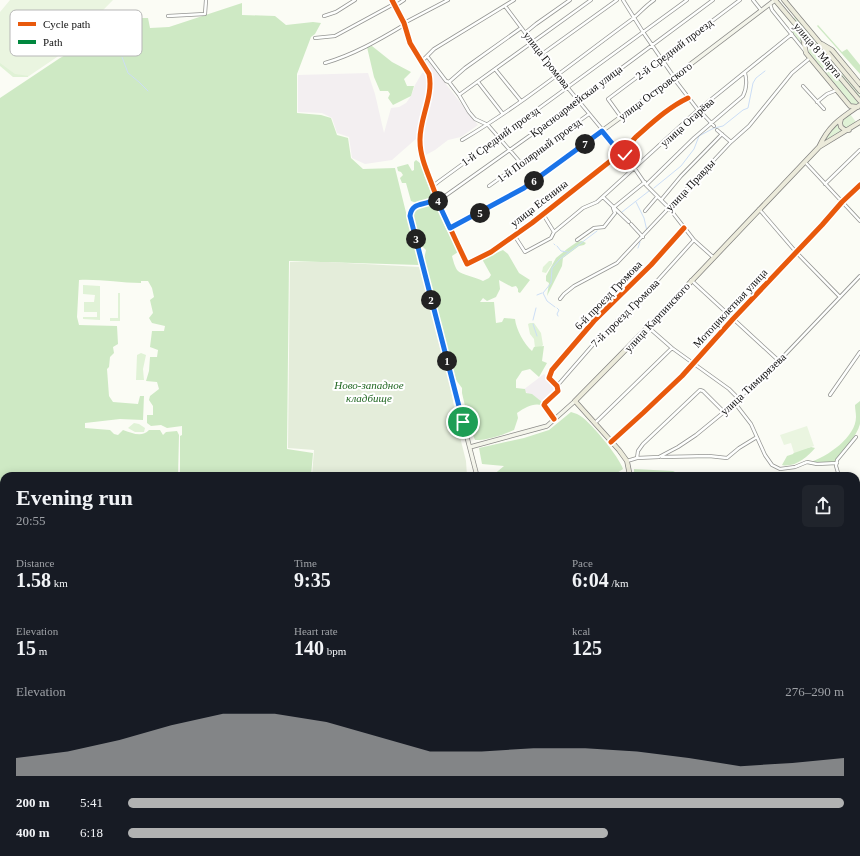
<!DOCTYPE html>
<html lang="en">
<head>
<meta charset="utf-8">
<style>
  :root { --surface:#171b24; --page:#20242c; --text:#f1f3f6; --muted:#9ea1a6; --accent:#b1b2b2 }
  body { margin:0; font-family:"Times New Roman",serif; background:var(--page); color:var(--text); height:100vh; display:flex; flex-direction:column; font-size:15px; white-space:nowrap }
  * { box-sizing:border-box; margin:0 }
  p { font-size:13px; color:var(--muted) }
  .icon { flex:none; width:22px; height:22px; fill:none; stroke:currentColor; stroke-width:2; stroke-linecap:round; stroke-linejoin:round }
  .map { position:relative; flex:1; overflow:hidden }
  .side { position:absolute; left:0px; top:472px; width:860px; height:384px; display:flex; flex-direction:column; background:var(--surface); border-radius:12px 12px 0 0; box-shadow:0 2px 10px #0003 }
  .side>* { flex:none }
  .pin { position:absolute; display:grid; place-items:center; width:34px; height:34px; color:#fff; margin:-17px; border:2px solid #fff; border-radius:50%; box-shadow:0 1px 4px #0007 }
  .km { position:absolute; width:20px; height:20px; margin:-10px; border-radius:50%; background:#222; color:#fff; font-size:11px; line-height:20px; text-align:center }
  .round { display:grid; place-items:center; flex:none; width:42px; height:42px; border-radius:6px; background:var(--page) }
  .summary { display:flex; align-items:center; justify-content:space-between; height:68px; padding:0 16px }
  h1 { font-size:22px; font-weight:600; line-height:30px }
  .metrics { display:grid; grid-template-columns:repeat(3,1fr); gap:6px; height:68px; padding:4px 16px }
  .metrics div { display:grid; align-content:center }
  .metrics b { font-size:20px; font-weight:600 }
  .metrics small { font-size:11px; font-weight:400 }
  .metrics p { font-size:11px }
  .chart { height:112px; padding:8px 16px }
  .chart p { display:flex; justify-content:space-between }
  .chart svg { width:100%; height:72px; margin-top:4px; fill:var(--accent); opacity:.7 }
  ul { padding:0 16px; list-style:none; font-size:13px }
  li { display:grid; grid-template-columns:64px 48px 1fr; align-items:center; height:30px }
  li i { height:10px; border-radius:5px; background:var(--accent) }
  .map>svg:first-child { display:block }
  .industrial { fill:#f3eff1 }
  .green { fill:#e0f2d6 }
  .forest { fill:#cee9c4 }
  .cemetery { fill:#e4edda }
  .pitch { fill:#eaf5e0 }
  .water { fill:#ccdef5 }
  .lines { fill:none; stroke-linecap:round; stroke-linejoin:round }
  .stream { stroke:#ccdef5; stroke-width:1 }
  .street-casing { stroke:#959693; stroke-width:4 }
  .secondary-casing { stroke:#8c8c89; stroke-width:5 }
  .primary-casing { stroke:#838380; stroke-width:5.5 }
  .street { stroke:#fefffe; stroke-width:2.5 }
  .secondary { stroke:#f4f5eb; stroke-width:3.5 }
  .primary { stroke:#ecebdb; stroke-width:4 }
  .quiet { stroke:#00873e; stroke-width:4; stroke-dasharray:8 4; stroke-linecap:butt }
  .cycleway-casing { stroke:#fff; stroke-width:8 }
  .cycleway { stroke:#e8590c; stroke-width:5 }
  .route-casing { stroke:#fff; stroke-width:8 }
  .route { stroke:#1a73e8; stroke-width:5 }
  .labels { text-anchor:middle; stroke-width:4; stroke-linejoin:round; paint-order:stroke }
  .street-label { font-size:11px; fill:#0f0f0f; stroke:#fff }
  .park-label { font-size:11px; font-style:italic; fill:#206621; stroke:#fff }
  .key { fill:#fff; stroke:#b7b7b7; stroke-width:1 }
  .key-label { font-size:11px; fill:#0f0f0f }
</style>
</head>
<body>
<div class="map">
<svg width="860" height="856" viewBox="0 0 860 856">
  <rect width="100%" height="100%" fill="#fbfcf5"/>
  <path class="industrial" d="M427,60L478,125L461,137L448,140L435,150L424,156L421,146L422,137L431,94L432,79L424,64Z
    M426,71L430,79L417,138L392,160L365,164L352,158L349,137L337,133L332,118L322,113L298,112V75L368,73L375,94L384,133L391,108L399,107L406,103L411,96L415,85L422,73Z
    M544,374L557,388V391L542,404L523,390Z"/>
  <path class="green" d="M795,17L860,95V97L794,18Z
    M792,26C800,33 800,35 803,45L790,30Z
    M810,48H813L859,104L856,105L851,104L808,52Z
    M0,51L31,71L28,77H13L0,66Z
    M850,114L856,122L847,128L843,127L842,121Z
    M838,122L839,129L843,132L823,141L827,135Z
    M549,261H552V264L546,273L542,272L543,267Z
    M83,285L100,286V320L83,319V317H97V312H84V302H94L95,295L83,294Z
    M118,293H120V321H110V318H118Z
    M530,323H534L541,333L543,345L541,347L535,348L534,339L530,334L528,324Z
    M141,353L146,355L143,369L144,380H136L137,355Z
    M134,423L139,424L145,428L144,432H135L128,428Z"/>
  <path class="forest" d="M242,3V15L275,16L286,25L313,22L321,23L315,34L311,37L297,74V113L321,115L331,118L337,135L348,138L351,158L363,169L395,168L419,265L289,261L287,449L313,453L311,476H180V436L182,435V426L167,428L161,425L151,426L147,423V415H153V406L149,400L150,396L159,389L157,382L146,381L149,371L150,357H157L158,350L150,347L152,331H164L165,326L152,323L149,318L153,313L150,300L154,297L152,288L148,281H141V283C120,283 100,279 79,280L77,317L79,325L117,326L118,344L113,347L114,353L110,357L109,367L107,369L109,396L113,402L138,404L140,396H144L143,420L120,419L85,423V428L110,430L114,434L118,435L123,430C132,433 142,438 149,430H160L163,435L166,432L177,431L179,435L178,476H4V605L0,604V98L60,58L82,46L117,18H148L150,28L169,27Z
    M818,25L842,52L847,49L860,65V74L817,26Z
    M372,46L392,62L411,72L404,79L407,86H414L411,96L393,105L388,98L390,94L388,91H380L374,77L367,47Z
    M416,160L420,163L425,172L424,175L426,179L433,198L416,203L411,201L406,183H402L400,178L403,175L401,172L398,171L397,167L408,164L412,171L414,170V162Z
    M436,203L458,252L452,256C453,260 455,268 458,271C461,274 477,278 483,281L489,278L491,275L482,259L503,250L508,254L519,273L530,280L520,293L518,292V289L516,286L512,287L499,280L500,289L496,297L487,301L483,298L480,302H494L496,323L502,322L504,318L515,319C516,329 524,344 532,351L534,347L544,346L542,361L547,363L539,377L530,369L522,371L516,380V388L525,389L526,393L532,394L542,402V405C532,403 526,407 517,413L518,418L514,430C502,435 489,440 475,440L470,428L462,393V388L456,380L424,259L426,250L419,243L414,223V212L417,208Z
    M582,241L586,243L584,245L579,246L563,258L562,266L547,296L549,283L546,281V276L556,258L567,249L577,242Z
    M860,401C860,408 860,417 860,424C857,437 842,450 835,462L820,463L810,462C827,457 856,437 856,417C856,413 855,409 855,405Z
    M571,412C573,413 575,413 577,414C588,418 620,458 623,469L617,473V476H492L504,466L482,464L479,448L524,438L549,430Z
    M811,447L815,448C808,457 794,468 782,465L787,456L793,454L795,451Z
    M634,469L673,471L683,476H634Z
    M0,618L4,619V852H267V854L264,856H0Z
    M860,725V777L856,778V735Z
    M293,852H376V856H292Z
    M463,852H522L531,856H463Z"/>
  <path class="cemetery" d="M290,262H328L420,267L450,385L459,433L466,461L467,476H312L314,450L288,448Z"/>
  <path class="pitch" d="M10,0H113L57,57L29,76L15,74L0,63V12Z
    M807,426L814,446L794,453L791,443L784,445L780,435Z"/>
  <path class="water" d="M267,852H282L283,856H264L267,854Z
    M378,852H419V856H378Z"/>
  <g class="lines">
    <path class="stream" d="M122,57L128,73L139,82L148,91
      M654,188L681,166L694,149L699,136L714,128L723,126L743,110L748,108L753,83L756,78L765,71
      M636,202L644,218L647,231
      M622,212L649,191
      M617,214L618,213
      M554,244L555,245
      M557,246L561,251L568,252
      M638,248L640,242
      M537,295L542,293
      M555,307L547,301L543,293L551,283L552,268L560,259L597,231
      M557,308L559,310L557,314L558,316
      M533,320L536,308
      M533,324L537,336
      M0,831L2,821L4,818
      M286,856L288,852"/>
    <defs>
      <path id="street" d="M623,0L643,32L674,77L675,80L698,110L700,111L714,126
        M753,0L761,10
        M770,4L772,10L805,51
        M395,6L404,0
        M505,6L553,70L606,134L620,153L630,158L635,166V169L646,185L669,208L694,240L713,257
        M168,16L205,14L206,0
        M324,16L336,12L355,0
        M404,23L448,0
        M525,33L536,24L570,0
        M315,38L335,36L394,4
        M542,54L617,0
        M427,56L446,81L449,82L459,95L469,112L475,119L488,125L520,162
        M422,61L434,49L514,0
        M325,63C353,55 379,40 404,25
        M495,69L521,101
        M449,82L465,68L521,28
        M478,82L503,114
        M803,86L824,109
        M568,87L687,0
        M459,95L591,0
        M817,102L827,94L837,90
        M621,117L608,99L740,0
        M717,130L731,142
        M462,140C521,105 575,61 631,20C639,14 645,6 654,0
        M805,162L860,221
        M825,184L860,150
        M646,185L694,138L743,96C747,88 747,81 745,73
        M489,186L589,114
        M432,187L438,182L568,87
        M603,197L629,222
        M661,200L681,176L722,134
        M438,201L549,122L713,0
        M759,209L796,252L840,297
        M645,211L657,197
        M543,214L554,232
        M631,224L643,237
        M450,228L467,264L491,252L532,223L618,155C626,152 631,141 637,136C653,122 669,107 688,98
        M514,235L525,252L551,238L554,232L583,208L597,202L698,110L792,34
        M577,240L594,228L604,227L615,213L613,208L645,182
        M691,280L779,361
        M560,299L564,294L574,286L617,263L731,142L749,126L792,73L810,58
        M648,327L672,348L729,389L738,398
        M557,386L598,339L648,291L694,240
        M830,395L860,352
        M734,402L751,424L765,455L772,465L780,469L795,467L807,462L817,464L837,463
        M554,419L544,405L545,403L558,391L557,386L549,378L552,370L594,321L651,265L684,228
        M595,423L672,348
        M612,441L643,413L682,376L733,319L822,225L842,202L860,185
        M662,457L709,456L727,458L739,448L757,437
        M637,458L638,451L643,444L700,390L703,391L724,412
        M627,461L637,458L659,457L678,447L696,435L724,412L779,361L860,276
        M839,476L836,466L837,460L856,437
        M856,500L860,496
        M856,623L860,611
        M856,678L860,669
        M818,852L819,856"/>
      <path id="secondary" d="M392,0L404,23L410,43L429,74C434,94 421,117 420,138C418,160 440,207 450,228L524,188L621,117L775,0
        M436,198C427,207 412,200 410,216L477,476
        M470,447L547,426L575,401
        M0,609L4,610
        M460,856L461,852"/>
      <path id="primary" d="M775,0L860,101
        M784,0L860,91
        M802,33L806,53L850,106L858,107
        M822,44L832,50L860,84
        M841,119L840,123L841,127L845,130H849
        M819,147C829,125 841,118 860,105
        M630,476L627,461L619,450L575,401L646,329L819,147L860,122
        M856,784L860,782
        M627,852H661
        M607,856V852"/>
    </defs>
    <use href="#street" class="street-casing"/>
    <use href="#secondary" class="secondary-casing"/>
    <use href="#primary" class="primary-casing"/>
    <use href="#street" class="street"/>
    <use href="#secondary" class="secondary"/>
    <use href="#primary" class="primary"/>
    <path class="quiet" d="M818,852L819,856"/>
    <defs>
      <path id="cycleway" d="M392,0L404,23L410,43L429,74C434,96 419,119 420,141C420,155 426,169 431,182C441,210 454,237 467,264L491,252L532,223L618,155C626,152 631,141 637,136C653,122 669,107 688,98
        M554,419L544,405L545,403L558,391L557,386L549,378L552,370L594,321L651,265L684,228
        M611,442L643,413L682,376L733,319L822,225L842,202L860,185"/>
    </defs>
    <use href="#cycleway" class="cycleway-casing"/>
    <use href="#cycleway" class="cycleway"/>
  </g>
  <g class="lines">
    <defs>
      <path id="route" d="M463,422L410,216C412,200 427,207 436,198L450,228L524,188L602,131L620,153L625,155"/>
    </defs>
    <use href="#route" class="route-casing"/>
    <use href="#route" class="route"/>
  </g>
  <g class="labels">
    <g class="street-label">
      <text transform="translate(674 49) rotate(-37)" y="4">2-й Средний проезд</text>
      <text transform="translate(818 50) rotate(50)" y="4">улица 8 Марта</text>
      <text transform="translate(547 60) rotate(52)" y="4">улица Громова</text>
      <text transform="translate(655 91) rotate(-37)" y="4">улица Островского</text>
      <text transform="translate(576 101) rotate(-37)" y="4">Красноармейская улица</text>
      <text transform="translate(687 122) rotate(-42)" y="4">улица Огарёва</text>
      <text transform="translate(500 136) rotate(-36)" y="4">1-й Средний проезд</text>
      <text transform="translate(539 150) rotate(-36)" y="4">1-й Полярный проезд</text>
      <text transform="translate(690 185) rotate(-47)" y="4">улица Правды</text>
      <text transform="translate(539 203) rotate(-38)" y="4">улица Есенина</text>
      <text transform="translate(608 295) rotate(-46)" y="4">6-й проезд Громова</text>
      <text transform="translate(730 308) rotate(-47)" y="4">Мотоциклетная улица</text>
      <text transform="translate(625 313) rotate(-45)" y="4">7-й проезд Громова</text>
      <text transform="translate(657 317) rotate(-47)" y="4">улица Карпинского</text>
      <text transform="translate(753 384) rotate(-43)" y="4">улица Тимирязева</text>
    </g>
    <g class="park-label">
      <text x="369" y="389">Ново-западное<tspan x="369" dy="13">кладбище</tspan></text>
    </g>
  </g>
  <rect x="10" y="10" width="132" height="46" rx="6" class="key"/>
  <rect x="18" y="22" width="18" height="4" fill="#e8590c"/>
  <rect x="18" y="40" width="18" height="4" fill="#00873e"/>
  <g class="key-label">
    <text x="43" y="28">Cycle path</text>
    <text x="43" y="46">Path</text>
  </g>
</svg>
<div class="pin" style="left:463px;top:422px;background:#1e9e55"><svg class="icon" aria-label="arrive" viewBox="0 0 24 24"><path d="M6 21V4h12l-3 4 3 4H6"/></svg></div>
<div class="pin" style="left:625px;top:155px;background:#d93025"><svg class="icon" aria-label="check" viewBox="0 0 24 24"><path d="M5 12l5 5 9-10"/></svg></div>
<b class="km" style="left:447px;top:361px">1</b>
<b class="km" style="left:431px;top:300px">2</b>
<b class="km" style="left:416px;top:239px">3</b>
<b class="km" style="left:438px;top:201px">4</b>
<b class="km" style="left:480px;top:213px">5</b>
<b class="km" style="left:534px;top:181px">6</b>
<b class="km" style="left:585px;top:144px">7</b>
<section class="side">
<div class="summary"><div><h1>Evening run</h1><p>20:55</p></div><a class="round"><svg class="icon" aria-label="share" viewBox="0 0 24 24"><path d="M12 15V3M7 8l5-5 5 5M5 13v7h14v-7"/></svg></a></div>
<div class="metrics">
<div><p>Distance</p><b>1.58<small> km</small></b></div>
<div><p>Time</p><b>9:35</b></div>
<div><p>Pace</p><b>6:04<small> /km</small></b></div>
</div>
<div class="metrics">
<div><p>Elevation</p><b>15<small> m</small></b></div>
<div><p>Heart rate</p><b>140<small> bpm</small></b></div>
<div><p>kcal</p><b>125</b></div>
</div>
<div class="chart"><p><span>Elevation</span>276–290 m</p>
<svg viewBox="0 0 160 44" preserveAspectRatio="none"><path d="M0 44V33L10 29L20 22L30 13L40 6L50 6L60 11L70 20L80 29L90 29L100 27L110 27L120 29L130 33L140 38L150 36L160 33V44z"/></svg>
</div>
<ul>
<li><b>200 m</b>5:41<i style="width:100%"></i></li>
<li><b>400 m</b>6:18<i style="width:67%"></i></li>
</ul>
</section>
</div>
</body>
</html>
